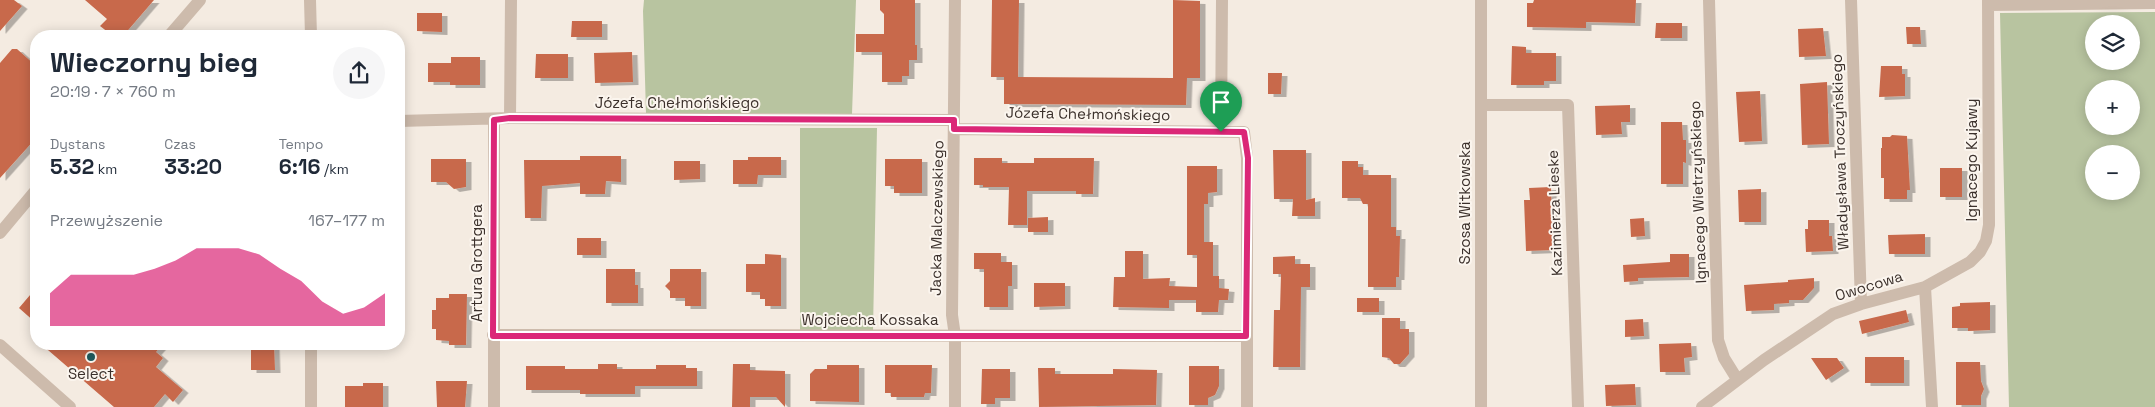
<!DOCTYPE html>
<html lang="pl">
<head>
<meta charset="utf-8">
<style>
  :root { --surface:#fff; --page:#f6f6f7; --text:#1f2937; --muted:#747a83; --accent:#db2777 }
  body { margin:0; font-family:"Space Grotesk",sans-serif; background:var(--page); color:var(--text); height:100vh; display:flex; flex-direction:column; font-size:19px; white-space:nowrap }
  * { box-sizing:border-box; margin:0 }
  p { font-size:16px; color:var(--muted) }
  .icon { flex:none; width:28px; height:28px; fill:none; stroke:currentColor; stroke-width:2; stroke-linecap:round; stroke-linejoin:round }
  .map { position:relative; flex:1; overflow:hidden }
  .side { position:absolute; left:30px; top:30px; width:375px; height:320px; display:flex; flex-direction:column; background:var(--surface); border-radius:20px; box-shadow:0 2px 12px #0003 }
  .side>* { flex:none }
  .tools { position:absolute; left:2085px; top:15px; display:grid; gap:10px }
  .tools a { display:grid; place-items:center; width:55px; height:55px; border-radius:50%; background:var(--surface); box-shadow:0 2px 12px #0003; font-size:25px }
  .pin { position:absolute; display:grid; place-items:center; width:42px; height:42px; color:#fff; margin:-51px -21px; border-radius:50% 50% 50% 0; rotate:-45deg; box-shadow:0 0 5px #0007 }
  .pin .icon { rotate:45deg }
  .round { display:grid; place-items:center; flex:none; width:52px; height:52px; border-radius:26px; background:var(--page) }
  .summary { display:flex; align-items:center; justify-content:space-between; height:85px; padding:0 20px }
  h1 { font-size:28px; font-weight:700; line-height:38px }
  .stats { display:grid; grid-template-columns:repeat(3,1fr); gap:8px; height:85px; padding:5px 20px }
  .stats div { display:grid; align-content:center }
  .stats b { font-size:21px; font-weight:700 }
  .stats small { font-size:14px; font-weight:400 }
  .stats p { font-size:14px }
  .chart { height:140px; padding:10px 20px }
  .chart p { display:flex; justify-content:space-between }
  .chart svg { width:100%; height:90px; margin-top:5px; fill:var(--accent); opacity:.7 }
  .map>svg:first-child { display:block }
  .green { fill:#b8c4a0; fill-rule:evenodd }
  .building { fill:#c8694b; filter:url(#shadow) }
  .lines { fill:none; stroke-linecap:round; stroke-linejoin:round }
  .minor { stroke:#cdbbac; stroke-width:12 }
  .route-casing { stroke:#fff; stroke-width:10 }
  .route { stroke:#db2777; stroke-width:6 }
  .poi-dot { fill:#1f5a5e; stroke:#fbf5ee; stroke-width:2 }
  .labels { text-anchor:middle; stroke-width:4; stroke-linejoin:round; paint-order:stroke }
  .street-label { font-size:15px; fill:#3b302b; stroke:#fbf5ee }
  .poi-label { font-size:15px; fill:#3b302b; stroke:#fbf5ee }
</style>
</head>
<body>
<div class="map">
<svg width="2155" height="407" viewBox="0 0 2155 407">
  <defs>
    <filter id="shadow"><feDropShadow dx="5.5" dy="3" stdDeviation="0" flood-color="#0004"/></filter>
  </defs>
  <rect width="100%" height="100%" fill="#f4ebe1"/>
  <path class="green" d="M644,0H856L852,114L646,113L643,11Z
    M2155,12V407H2009L2000,13ZM2094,24H2131V61H2094ZM2094,89H2131V126H2094ZM2094,154H2131V191H2094Z
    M800,128H877L873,330H800Z"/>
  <path class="building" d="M0,0H14L22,6L0,31Z
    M85,0H154L123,36H113L100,26L107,19Z
    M880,0H915V45H917V60H909V76H902V82H882V52H856V34H884V14L880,10Z
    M992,0H1019L1018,77L1173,78V0L1200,1V78H1187L1186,105L1004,104V77H991Z
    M1534,0H1636L1635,23L1586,22V28L1527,27V3H1533Z
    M417,13H442V32L417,31Z
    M572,21H602V37H571Z
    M1656,23H1682V38H1655Z
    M1906,27H1920L1921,44H1907Z
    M1823,28L1826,56L1799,57L1798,29Z
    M1512,46L1526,47V53H1556V81H1544V85H1511Z
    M12,49H17L36,66V138L0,178V63Z
    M632,52L633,82L595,83L594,53Z
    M536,54H568V78H535Z
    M451,57H480V85H450V82H428V63H451Z
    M1881,66H1902V74H1905V96L1879,97Z
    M1268,73H1282L1281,94H1268Z
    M1827,82L1829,144L1802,145L1800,84Z
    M1760,91L1762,141L1739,142L1736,92Z
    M1630,105V122H1621L1622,134L1596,135L1595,106Z
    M1661,122H1682L1683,140H1686V163L1683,162V184H1661Z
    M1892,135L1907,136L1910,190H1907V199H1884V178H1881V148H1882V137H1890Z
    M1273,150H1306V200L1315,198V216H1292L1293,199H1274Z
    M580,156H621V182L606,181L605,194H580V183L542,186L541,218H525L524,160H580Z
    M748,157H781V175H758L757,184H733V160H748Z
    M974,158H1002V163H1034V158H1094L1093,194H1076V191H1027V225H1008L1009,187H983V185H974Z
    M431,159H466V187L454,189L446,182H431Z
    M885,159H922V193H894V186H885Z
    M674,161H700V179L674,180Z
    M1342,161H1358V167H1363V175H1391V227H1396V236H1400L1399,277H1396V287H1368V204H1363L1360,198H1342Z
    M1187,166H1217V192L1208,193V204H1204V242H1213V276H1219V288L1229,289L1228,300H1219L1218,312H1196V300H1169V308L1113,307L1114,277H1125V251H1143V279L1170,278L1169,286L1197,287V255H1187Z
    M1940,168H1962V197H1940Z
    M1551,187L1553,250L1526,251L1524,200H1530L1529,188Z
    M1761,189V222H1739L1738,190Z
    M1048,217V232H1028V218Z
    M1644,218L1645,236L1631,237L1630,219Z
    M1808,220H1829V236H1832L1833,251L1806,252L1805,229H1808Z
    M1925,234V254H1889L1888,235Z
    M577,238H601V255H577Z
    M974,253H1001V262H1012V286H1008V307H984V269H974Z
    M765,254L781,255V306H765V299H760V292H746V264H765Z
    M1670,254H1689V277L1638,278V281L1624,282L1623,265L1670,262Z
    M1295,256V264H1310V287H1301L1300,367H1273L1274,310H1280L1281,274H1273V257Z
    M606,269H635V285H638V303H606Z
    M670,269H701V306H685V298H670V291L665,286L670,281Z
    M1814,278V288L1803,300H1789V303L1774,304V310L1746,311L1744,285L1788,282V280Z
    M1034,283H1065V306L1034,307Z
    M36,288V323L19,308Z
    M449,294H467L466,345H449V341L436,340V329H432V310H436V298H449Z
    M1357,298H1379V312H1357Z
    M1990,302V330L1968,331V328H1952V307L1960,306V303Z
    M1906,310L1909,322L1862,334L1859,321Z
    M1382,318H1400V329H1409V354L1400,364H1394L1389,358L1382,357Z
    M1643,319L1644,336L1625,337V320Z
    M1691,343L1692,357L1684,358L1685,372H1660L1659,344Z
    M41,344H163L156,352L163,358L156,367L183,390L173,402L165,394L154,407H114Z
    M251,344H274L275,370H251Z
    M1865,357H1904V383H1865Z
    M1811,358H1837L1844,368L1826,380Z
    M1956,362H1980L1981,381L1984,389L1981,396V405H1956Z
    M598,364H617V369H656V365H686V368H697V386H635V394H580V390H526V366H565V369H598Z
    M733,364H750V370L785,371V407L776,397H750V407H732Z
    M827,365H859V402L810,401V374L815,369H827Z
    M885,365H932L931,393H925L924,397H891V393H885Z
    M1189,366H1219V386L1215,395L1208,398V405H1189Z
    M1038,368H1055V374H1113V369L1157,370L1156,405L1039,407Z
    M982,369H1010V398H995V404H981Z
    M436,381H467L465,407H437Z
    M363,383H383V407H345V386H363Z
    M1635,384L1636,405L1606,406L1605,385Z"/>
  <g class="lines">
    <path class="minor" d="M310,0L311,36
      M1709,0L1718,340L1724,358L1737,379
      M1851,0L1861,304
      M1988,5L2155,3
      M169,36L200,0
      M1482,105H1568L1578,407
      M510,118L511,0
      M399,121L510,118L954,120
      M954,129L1244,132L1247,158V407
      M1221,132L1222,0
      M0,233L36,190
      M1925,287L1932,407
      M493,335L1246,336
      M0,345L70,407
      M311,407V344
      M494,407V120
      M955,407V336L952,315L955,0
      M1481,407V0
      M1702,407L1764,360L1833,314L1861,304L1925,287L1970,262L1980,252L1986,241L1989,225L1988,0"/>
  </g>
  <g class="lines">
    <defs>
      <path id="route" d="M510,118L954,120V129L1244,132L1248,158L1246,336H493L494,120Z"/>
    </defs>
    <use href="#route" class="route-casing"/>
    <use href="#route" class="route"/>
  </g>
  <circle class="poi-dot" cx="91" cy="357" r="5"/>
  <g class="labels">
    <g class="street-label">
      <text x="677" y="108">Józefa Chełmońskiego</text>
      <text transform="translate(1088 114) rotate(1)" y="5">Józefa Chełmońskiego</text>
      <text transform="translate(1840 152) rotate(-92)" y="5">Władysława Troczyńskiego</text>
      <text transform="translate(1972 160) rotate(-90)" y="5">Ignacego Kujawy</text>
      <text transform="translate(1698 192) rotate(-92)" y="5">Ignacego Wietrzyńskiego</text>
      <text transform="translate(1465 203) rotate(-90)" y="5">Szosa Witkowska</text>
      <text transform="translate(1555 213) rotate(-92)" y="5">Kazimierza Lieske</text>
      <text transform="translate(937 218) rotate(-89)" y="5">Jacka Malczewskiego</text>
      <text transform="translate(477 263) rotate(-90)" y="5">Artura Grottgera</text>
      <text transform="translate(1869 286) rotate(-17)" y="5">Owocowa</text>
      <text x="870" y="325">Wojciecha Kossaka</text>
    </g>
    <g class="poi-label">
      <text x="91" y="379">Select</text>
    </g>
  </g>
</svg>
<div class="tools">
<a><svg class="icon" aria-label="layers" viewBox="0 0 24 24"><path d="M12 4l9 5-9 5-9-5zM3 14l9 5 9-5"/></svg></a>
<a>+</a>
<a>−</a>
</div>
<div class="pin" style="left:1221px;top:132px;background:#1e9e55"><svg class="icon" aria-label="arrive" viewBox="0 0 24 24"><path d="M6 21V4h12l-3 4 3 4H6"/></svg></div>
<section class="side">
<div class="summary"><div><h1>Wieczorny bieg</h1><p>20:19 · 7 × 760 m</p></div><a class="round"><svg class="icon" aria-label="share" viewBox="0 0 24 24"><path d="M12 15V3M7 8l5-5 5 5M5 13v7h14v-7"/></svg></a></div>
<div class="stats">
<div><p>Dystans</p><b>5.32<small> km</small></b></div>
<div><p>Czas</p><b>33:20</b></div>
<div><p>Tempo</p><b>6:16<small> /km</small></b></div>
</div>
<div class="chart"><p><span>Przewyższenie</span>167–177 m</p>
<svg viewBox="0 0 160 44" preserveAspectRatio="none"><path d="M0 44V28L10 19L20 19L30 19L40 19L50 16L60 12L70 6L80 6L90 6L100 9L110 16L120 22L130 32L140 38L150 35L160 28V44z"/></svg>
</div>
</section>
</div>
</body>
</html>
